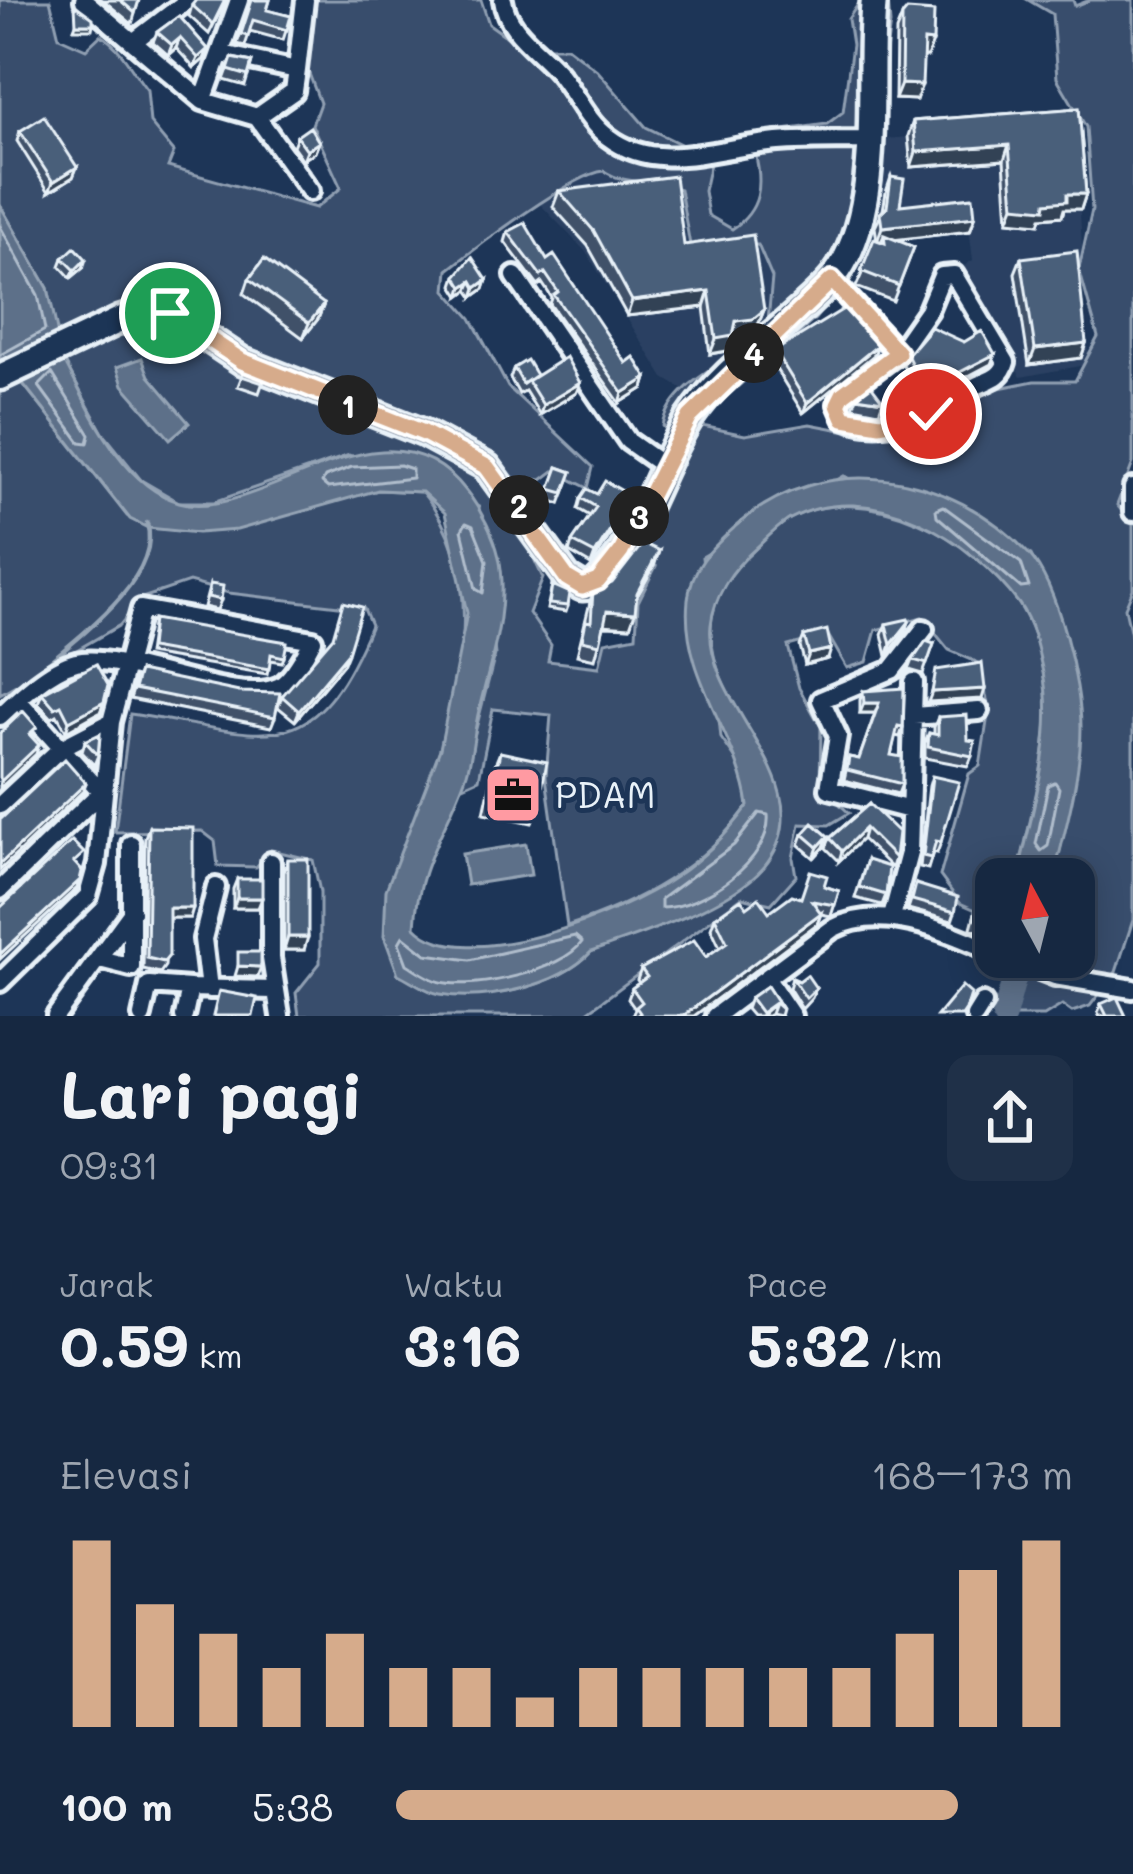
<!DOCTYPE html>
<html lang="id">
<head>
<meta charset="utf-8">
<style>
  :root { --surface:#162841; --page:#1f3048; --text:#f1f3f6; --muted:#9ea6b1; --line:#35445a; --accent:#d6ab8b }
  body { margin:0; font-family:Mali,sans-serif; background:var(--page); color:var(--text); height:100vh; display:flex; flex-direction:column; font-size:45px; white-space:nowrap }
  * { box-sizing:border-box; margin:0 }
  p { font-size:39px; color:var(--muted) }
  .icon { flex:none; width:66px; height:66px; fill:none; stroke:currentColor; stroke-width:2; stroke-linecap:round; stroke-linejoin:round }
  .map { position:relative; height:1016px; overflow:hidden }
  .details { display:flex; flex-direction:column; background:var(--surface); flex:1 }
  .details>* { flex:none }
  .needle { width:78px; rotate:353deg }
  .fabs { position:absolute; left:975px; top:858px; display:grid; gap:24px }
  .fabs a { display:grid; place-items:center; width:120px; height:120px; border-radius:24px; background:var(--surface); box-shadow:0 6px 30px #0003,0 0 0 3px var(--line); font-size:60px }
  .pin { position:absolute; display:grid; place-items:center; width:102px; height:102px; color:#fff; margin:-51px; border:6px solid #fff; border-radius:50%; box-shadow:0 3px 12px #0007 }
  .km { position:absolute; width:60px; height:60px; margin:-30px; border-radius:50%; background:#222; color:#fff; font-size:33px; line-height:60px; text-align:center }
  .round { display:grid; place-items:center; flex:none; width:126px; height:126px; border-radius:24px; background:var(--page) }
  .summary { display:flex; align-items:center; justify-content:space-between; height:204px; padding:0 60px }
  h1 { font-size:66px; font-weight:700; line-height:90px }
  .figures { display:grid; grid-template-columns:repeat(3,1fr); gap:18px; height:204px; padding:12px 60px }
  .figures div { display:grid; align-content:center }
  .figures b { font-size:60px; font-weight:700 }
  .figures small { font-size:33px; font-weight:400 }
  .figures p { font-size:33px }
  .chart { height:336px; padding:24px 60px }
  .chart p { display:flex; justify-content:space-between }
  .chart svg { width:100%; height:216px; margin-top:12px; stroke:var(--accent); stroke-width:6 }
  ul { padding:0 60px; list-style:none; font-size:39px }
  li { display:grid; grid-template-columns:192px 144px 1fr; align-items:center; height:90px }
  li i { height:30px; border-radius:15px; background:var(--accent) }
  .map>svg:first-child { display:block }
  .built { fill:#2a4162 }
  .green { fill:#374d6c; stroke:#909fb2; stroke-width:3; fill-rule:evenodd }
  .water { fill:#5d7089; stroke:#95a4b5; stroke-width:3 }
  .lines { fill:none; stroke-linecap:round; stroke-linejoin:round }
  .shore { stroke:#b0bdcc; stroke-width:3 }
  .stream { stroke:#95a4b5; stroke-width:4.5 }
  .river { stroke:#5d7089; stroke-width:24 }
  .minor-casing { stroke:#e8f1f8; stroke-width:26 }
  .secondary-casing { stroke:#e8f1f8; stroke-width:33 }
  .minor { stroke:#1d3557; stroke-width:16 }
  .secondary { stroke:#1d3557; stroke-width:24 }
  .wall { fill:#3f5169; stroke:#e8f1f8; stroke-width:3 }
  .shaded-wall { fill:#334255; stroke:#e8f1f8; stroke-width:3 }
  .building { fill:#495e7a; stroke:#e8f1f8; stroke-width:3 }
  .route-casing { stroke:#fff; stroke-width:24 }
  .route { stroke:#d6ab8b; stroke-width:15 }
  .labels { text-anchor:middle; stroke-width:10; stroke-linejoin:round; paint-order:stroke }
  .poi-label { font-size:36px; fill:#e8f1f8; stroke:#1d3557; text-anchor:start }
</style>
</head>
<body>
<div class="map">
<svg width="1133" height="1016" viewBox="0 0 1133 1016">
  <rect width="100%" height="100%" fill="#1d3557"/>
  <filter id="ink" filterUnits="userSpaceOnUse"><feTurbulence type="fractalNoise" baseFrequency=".00833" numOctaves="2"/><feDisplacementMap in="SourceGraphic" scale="24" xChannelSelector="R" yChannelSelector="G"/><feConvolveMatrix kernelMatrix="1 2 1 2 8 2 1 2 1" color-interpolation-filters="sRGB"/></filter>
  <g filter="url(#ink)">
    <path class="built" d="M1074,123L1082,245L1078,276L1090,364L1021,377L964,266L973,260L967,212L875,222L886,139Z
      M603,171L614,178L661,181L680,189L685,234L762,249L772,284L767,326L740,355L686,391L664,378L586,252L540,204L585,174Z"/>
    <path class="green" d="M0,0H50L59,37L86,49L101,35C122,48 132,71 147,90L150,123L174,152L168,167L316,208L341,188L312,125L320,103L304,60L306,0H481L489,24L521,47H567L597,70L646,127L711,159L704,191L708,215L732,229C761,210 763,184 755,153L769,132L827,124L843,112L852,45L848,19L861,0H888L890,24L858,242L844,283L815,319L711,410L702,426L745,435L810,424L862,434L907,427L932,430L984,391L1034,381H1075L1098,337L1079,269L1092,210L1086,127L1057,78L1052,14L1028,0H1073L1075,6L1090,0H1133V463L1117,505L1133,525V589L1125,608L1133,644V920L1116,972L1090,1006L1072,1012L1062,1005L1044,1016H1012L1033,957H1074V879H1053C1085,752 1091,675 1031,555L844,476L702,557L721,738L744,771L748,806C703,868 638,903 567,926L546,777L551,715L493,709L479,779L461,787L495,655L479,507L349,455L214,502H179L141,480L103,433L61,356L48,288L0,205ZM604,171C626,186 655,179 680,189L690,245H758L772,278L767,332C735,360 671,381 663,426L671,437L631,548L656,566L638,602L636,636L605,642L599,667L548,661L551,645L529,613L543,578L506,499L518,478L542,480L554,471L588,488L593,467L508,387L471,318L446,290L448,270C477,247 573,174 604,171Z
      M17,376L127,516L289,512L378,490L422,492C493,579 459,701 423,799C399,867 370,900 398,974C421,980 450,995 473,995C512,995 565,980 591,952L743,885L768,762C746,722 710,677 711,629C711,599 731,570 753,551C764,541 775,528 788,520C861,476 987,541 1023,611C1036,634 1043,663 1046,690C1053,741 1028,826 1017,879H996V919L960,903L940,876L969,774L980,766L989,709L979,663L949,650L922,617L876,630L867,662L847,668L828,635L788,646L799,688L821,727L820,786L849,813L829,825L800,824L793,858L796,876L771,904L742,897L582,1016H299L296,993L320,963V892L313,860L271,850L256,867L218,866L215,841L202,831L115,832L130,714C264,733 310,772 371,625L364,609L229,593L189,582L142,598L120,625L0,694V384Z"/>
    <path class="water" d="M0,205L48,288L59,340L0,368Z
      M61,355C88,405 119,484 179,502C261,525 385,384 467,492C481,510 494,535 499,557C510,608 490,662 479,710C474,731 473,753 467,773C447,832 418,861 415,927C463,978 624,913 675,877C704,857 727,835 748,806C740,738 680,676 688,600C691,566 713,547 736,526C824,448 951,471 1029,554C1058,585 1081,684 1081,727C1081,775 1065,832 1053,879H1017C1031,817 1056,735 1043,673C1038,650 1033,623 1019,604C971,539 871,476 790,519C778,526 766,539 755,549C733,568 714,595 711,625C703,706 825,781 768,862C738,905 639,934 591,952C559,986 486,1002 440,994C426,992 411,980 398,974L384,936L386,890L440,749L467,613L445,513L422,492L378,490L237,530L198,533L148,528L130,519L17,376Z
      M142,358L149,376L189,423L170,439L123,385L117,367Z
      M526,844L531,875L467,885L462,854Z"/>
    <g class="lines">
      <path class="shore" d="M0,226L38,295L45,330L0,355
        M52,373L90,435L88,443L80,442L39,386Z
        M400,465L412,469V478L328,488L322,483L325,477L352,467Z
        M943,506L1021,563L1029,587L1021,588L937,516L936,509Z
        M466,523L473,526L487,561L483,593L476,589L462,530Z
        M1055,782L1059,788L1048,846L1041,851L1036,844L1048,785Z
        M759,813L768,815C772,860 702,908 661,908V899L734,845Z
        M403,936L426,954L470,960L575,936L582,942C562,971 475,990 441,982C430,980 417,970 407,964L399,943Z"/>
      <path class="stream" d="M17,689C58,651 165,583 147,523"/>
      <path class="river" d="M1004,1016L1020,957"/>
      <defs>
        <path id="minor" d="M84,0L133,42L188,0
          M503,0C507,31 538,49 557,71C574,91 587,122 608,137C656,174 716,148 769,143C802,139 837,141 870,140
          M133,42L203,101L257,117L310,191
          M222,54L297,70L294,91L257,117
          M297,70L305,0
          M203,101L239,0
          M515,276L628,441L665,467
          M832,280L898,353L928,310L942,276L954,275L1006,362C1002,377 991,379 978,385C938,407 892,438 844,418L838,404L843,394L898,353
          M1133,488V512
          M0,716C20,697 49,669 76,662C125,651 237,708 280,686C294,678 306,653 313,640L141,609L111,722L97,864L88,896L0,982
          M914,716L979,711
          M0,805L61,748L111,722
          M910,810L829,789L838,736L821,700L892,670L924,629
          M271,862V958L280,1016
          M0,890L101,792L18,700
          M892,917L909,853L914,682
          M1006,957L1055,976L1133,989
          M100,959L131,967V844
          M767,979L792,1016
          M209,989L203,939L216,887
          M56,1016L132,912
          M142,1016L149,985L190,988
          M184,1016L190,988L273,990
          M715,1016L832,929C884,902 947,932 996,953
          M975,1016L983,1003"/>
        <path id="secondary" d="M0,377L122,319L148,310L170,313L242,361L424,433L487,467L567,578L582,587L594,586C640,542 656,472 689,419C724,366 784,330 827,285C888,221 865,82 874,0"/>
      </defs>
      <use href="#minor" class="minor-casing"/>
      <use href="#secondary" class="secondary-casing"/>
      <use href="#minor" class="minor"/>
      <use href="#secondary" class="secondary"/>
    </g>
    <path class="wall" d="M103,0H139L132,24Z
      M226,0L209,34L189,16L192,5Z
      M251,0H270L267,10L291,16L283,40L250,31L245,46L237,44L251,3Z
      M179,16L208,49L204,59L194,68L176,48L168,55L153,42L157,32Z
      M902,16L927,57H923L916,100L895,99L896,31Z
      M232,58L252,62L245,86L224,80Z
      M1079,108L1086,194L1081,209H1064L1062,216L1041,218L1039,224L1008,221L1004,160L911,167L908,136L913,121Z
      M20,131L77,167L73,177L49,192L17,141Z
      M297,136L319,142L315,152L303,160L293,146Z
      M891,177L900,205L975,217L970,231L896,240L914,247L893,301L856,287L877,240L875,227L883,210L886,192Z
      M559,191L684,245L764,310L758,325L747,334L733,336L727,351L710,354L704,307L627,316L588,246L553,207Z
      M508,232L547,260L626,363L647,378L644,388L620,403L550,304L552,298L542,283L538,286L505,242Z
      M63,258L83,268L71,278L60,266Z
      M1021,258L1086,343L1081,358L1029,365L1015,273Z
      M456,276L487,280L484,289L473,297L468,290L460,296L453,285Z
      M249,279L324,304L318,319L303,338L244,294Z
      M964,342L995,354L991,364L921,401L903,365L907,355Z
      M775,351L874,355L803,413L771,361Z
      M245,368L265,376L259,393L238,386Z
      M514,368L536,375L580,383L576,393L540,415L525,391L519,394L510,378Z
      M857,397L883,401L879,412L853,407Z
      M558,467L572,472L560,504L547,499Z
      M597,494L631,496L628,507L591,565L569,552L572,542L590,516L578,509L581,498Z
      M659,551L654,566L636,598L630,627L604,626L595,659L577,655L593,590L612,583Z
      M210,584L221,600L217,610L204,607Z
      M552,585L568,606L566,612L547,609Z
      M153,619L284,657L282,662L270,660L267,674L148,654Z
      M909,622L905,632L887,656L882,634L886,624Z
      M804,636L828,659L805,665L800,646Z
      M934,644L923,674L909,670L913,660Z
      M344,663L295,721L278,707L282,696Z
      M139,671L275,717L271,727L130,699Z
      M863,691L903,727L900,737L895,736L891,755L902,784L898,794L844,780L849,757L859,759L875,713H860V700Z
      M42,693L100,712L66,731L57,715L52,718L38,703Z
      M938,717L968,740L972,756L968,766L925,758V743L929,733L934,734V727Z
      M85,741L98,755L94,765L82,752Z
      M500,752L538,808L532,823L484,813L494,767Z
      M932,776L941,842L937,853L933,852L928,869L920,867L929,786Z
      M869,804L895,858L892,868L862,839L839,861L826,848L830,838Z
      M149,827L190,918H169L165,966L160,973L143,969L145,837Z
      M803,834L824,847L814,858L799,845Z
      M288,859L304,950H284V872Z
      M867,860L886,895L882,905L855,898Z
      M237,879L258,908H233V889Z
      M916,884L955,912L952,921L908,909Z
      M824,886L839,891L831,916L821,914L817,924L694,1016H632L635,1009L628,999L632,988L639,983L637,980L641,969L706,957L720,947L711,928L715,917L747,907L769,912Z
      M975,913L995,927L991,937L971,928Z
      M792,978L816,988L812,998L802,1009L789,988Z
      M767,986L782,1009L780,1016L771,1014L768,1016H752L746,1009L750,998Z
      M1101,1004L1126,1016H1099L1098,1013Z"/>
    <path class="shaded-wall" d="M76,24H93L92,29H74Z
      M180,38L176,48L168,55L172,45Z
      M924,41L933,42L927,57H918Z
      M208,49L204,59L194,68L198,58Z
      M901,84L922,85L916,100L895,99Z
      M319,142L315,152L303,160L307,150Z
      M1009,145L1004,160L911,167L916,152Z
      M77,167L73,177L49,192L53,182Z
      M1067,194H1086L1081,209H1064L1062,216L1041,218L1039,224L1008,221L1014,206L1046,203Z
      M975,217L970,231L884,241V235L881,242H877L882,227Z
      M86,259L83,268L71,278L75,270Z
      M487,280L484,289L473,297L476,288Z
      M472,281L468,290L460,296L463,287Z
      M709,291L704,307L627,316L632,301Z
      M324,304L318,319L303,338L309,323Z
      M764,310L758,325L747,334L733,336L727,351L710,354L716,339L736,321Z
      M1086,343L1081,358L1029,365L1035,349Z
      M878,345L874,355L803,413L807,403Z
      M995,354L991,364L921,401L925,390Z
      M647,378L644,388L620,403L623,393Z
      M580,383L576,393L540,415L543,405Z
      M631,496L628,507L591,565L595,554Z
      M659,551L654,566L631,607L637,593Z
      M607,611L635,613L630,627L602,625Z
      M909,622L905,632L887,656L891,645Z
      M831,649L828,659L805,665L809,654Z
      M348,653L344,663L295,721L299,711Z
      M985,689L982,699L928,702L932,692Z
      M104,702L100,712L66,731L69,721Z
      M864,703H879L875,713H860Z
      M39,745L36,754L0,788V782Z
      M86,783L83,791L0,870V864Z
      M865,828L862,839L839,861L842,851Z
      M828,836L824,847L814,858L818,847Z
      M80,880L77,888L0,959V954Z
      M237,898H262L258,908H233Z
      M169,908H193L190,918H165Z
      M821,913L817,924L694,1016H683Z
      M288,937H308L304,950H284Z
      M238,966L261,967L257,977L235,976Z
      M775,1003L771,1014L768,1016H760Z"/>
    <path class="building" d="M120,0H139L135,13Z
      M196,0H225L213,24L192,5Z
      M252,0H270L267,10L291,16L287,30L253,20L248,36L241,34Z
      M75,5L93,18V24H76Z
      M907,10L934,12L933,42L924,41L922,85L901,84L902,16Z
      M179,16L208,49L198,58L180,38L172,45L157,32Z
      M232,58L252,62L248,76L228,70Z
      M1079,108L1086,194H1067V201L1046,203L1045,209L1014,206L1009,145L916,152L913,121Z
      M44,116L77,167L53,182L20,131Z
      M310,127L319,142L307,150L297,136Z
      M675,176L684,245L753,235L764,310L753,319L736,321L733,336L716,339L709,291L632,301L594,231L559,191Z
      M891,177L904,179L900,205L973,197L975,217L882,227L880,213L887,207Z
      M525,223L547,260L554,255L626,363L634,357L647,378L623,393L554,295L558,292L545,273L541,276L508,232Z
      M884,235L914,247L899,286L861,271L874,239L885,243Z
      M75,247L86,259L75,270L63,258Z
      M1077,251L1086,343L1035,349L1021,258Z
      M472,257L487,280L476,288L472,281L463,287L456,276Z
      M264,259L324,304L309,323L249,279Z
      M850,305L878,345L807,403L775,351Z
      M931,327L964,342L982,331L995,354L925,390L907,355Z
      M566,357L580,383L543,405L528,381Z
      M527,360L536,375L523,384L514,368Z
      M245,368L265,376L263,383L242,376Z
      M870,383L873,388L883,401L857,397Z
      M558,467L572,472L564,493L550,489Z
      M605,481L631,496L595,554L572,542L596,507L581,498L587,489L597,494Z
      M643,543L659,551L637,593L635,613L607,611L600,644L582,640L586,621L591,622L593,590L612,583Z
      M210,584L223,586L221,600L208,597Z
      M552,585L570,593L568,606L549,604Z
      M343,602L362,607L348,653L299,711L282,696L333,637Z
      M153,619L287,642L284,657L271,654L269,669L150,648Z
      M908,619L909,622L891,645L886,624Z
      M827,630L831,649L809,654L804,636Z
      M926,641L934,644L927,664L913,660Z
      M982,663L985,689L932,692L936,670Z
      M96,664L108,685L104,702L69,721L61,705L55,708L42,693Z
      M139,671L239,692L280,693L275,717L134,689Z
      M904,688L903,727L898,726L891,755L902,757V784L847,770L849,757L859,759L879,703H864L863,691Z
      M23,711L37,727L29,734L39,745L0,782V733Z
      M967,715L968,740L975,741L972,756L928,747L929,733L938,735V717Z
      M100,734L98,755L85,741Z
      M500,752L547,762L538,808L490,798Z
      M65,759L86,783L0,864V820Z
      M932,776L959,782L941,842L936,841L931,858L923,856Z
      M869,804L898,832L895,858L865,828L842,851L830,838Z
      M813,823L828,836L818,847L803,834Z
      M149,827L193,828V908H169V956L164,962L147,958Z
      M72,841L84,853L74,862L82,871L80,880L0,954V908Z
      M288,859H308V937H288Z
      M867,860L889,867L886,895L859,887Z
      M810,871L827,876L824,886L839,891L835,905L812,901L821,913L683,1016H636L640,1013L636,1007L642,1002L632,988L647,977L641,969L694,940L706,957L727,942L715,917L741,899L747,907L759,898L769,912L792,895L801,898Z
      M237,879H262V898H237Z
      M916,884L958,897L955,912L912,900Z
      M975,913L996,916L995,927L974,918Z
      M238,952H261V967L238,966Z
      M807,975L816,988L806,998L792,978L799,981Z
      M767,986L782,1009L775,1003L761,1013L750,998Z
      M962,986L971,994L966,1010L962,1016H937Z
      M219,991L257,998L253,1016H213Z
      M1117,997L1126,1016H1107L1101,1004Z"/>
  </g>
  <g class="lines" filter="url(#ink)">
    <defs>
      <path id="route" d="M170,313L242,361L424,433L487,467L567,578L582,587L598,581L621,552L690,417L832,280L898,353L843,394L838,404L844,418L880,424L931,414"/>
    </defs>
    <use href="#route" class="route-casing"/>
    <use href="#route" class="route"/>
  </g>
  <defs>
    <symbol id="office-square" viewBox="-11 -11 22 22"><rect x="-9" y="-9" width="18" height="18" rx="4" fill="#ff9aa2" stroke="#1d3557"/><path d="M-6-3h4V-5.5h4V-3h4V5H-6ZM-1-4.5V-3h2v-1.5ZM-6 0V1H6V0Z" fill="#111"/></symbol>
  </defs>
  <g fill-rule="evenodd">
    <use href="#office-square" x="480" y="762" width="66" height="66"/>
  </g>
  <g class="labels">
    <g class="poi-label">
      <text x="555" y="808">PDAM</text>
    </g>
  </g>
</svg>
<div class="fabs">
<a><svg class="needle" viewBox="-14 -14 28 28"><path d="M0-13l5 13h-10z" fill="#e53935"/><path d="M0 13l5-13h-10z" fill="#9ea6b1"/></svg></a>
</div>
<div class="pin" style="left:170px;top:313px;background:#1e9e55"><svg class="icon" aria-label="arrive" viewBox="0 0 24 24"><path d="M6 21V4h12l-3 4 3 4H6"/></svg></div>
<div class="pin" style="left:931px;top:414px;background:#d93025"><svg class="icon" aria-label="check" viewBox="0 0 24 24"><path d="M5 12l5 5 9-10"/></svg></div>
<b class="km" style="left:348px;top:405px">1</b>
<b class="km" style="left:519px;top:505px">2</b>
<b class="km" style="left:639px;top:516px">3</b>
<b class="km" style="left:754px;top:353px">4</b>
</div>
<section class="details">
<div class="summary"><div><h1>Lari pagi</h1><p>09:31</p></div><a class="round"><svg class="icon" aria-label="share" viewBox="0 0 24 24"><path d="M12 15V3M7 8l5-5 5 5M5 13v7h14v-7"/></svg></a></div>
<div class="figures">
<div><p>Jarak</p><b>0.59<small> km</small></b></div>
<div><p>Waktu</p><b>3:16</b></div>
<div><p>Pace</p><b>5:32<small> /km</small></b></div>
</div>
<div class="chart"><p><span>Elevasi</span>168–173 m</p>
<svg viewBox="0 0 160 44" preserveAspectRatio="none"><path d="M5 44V6M15 44V19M25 44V25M35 44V32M45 44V25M55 44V32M65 44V32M75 44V38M85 44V32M95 44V32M105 44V32M115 44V32M125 44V32M135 44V25M145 44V12M155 44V6"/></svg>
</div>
<ul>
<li><b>100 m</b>5:38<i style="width:83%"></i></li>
</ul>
</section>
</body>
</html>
